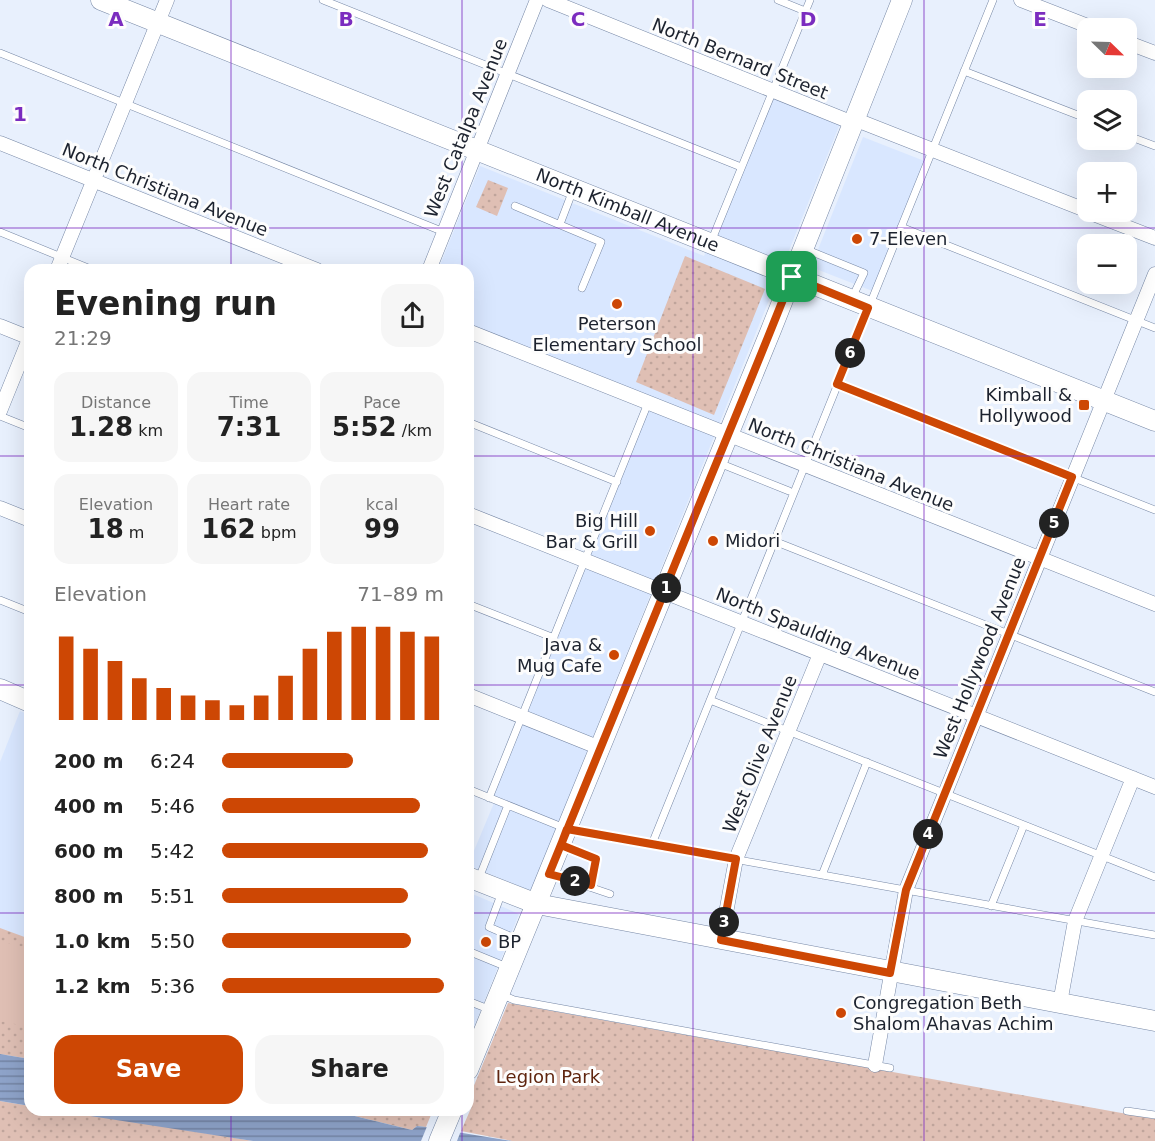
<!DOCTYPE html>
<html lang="en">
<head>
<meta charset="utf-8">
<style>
  :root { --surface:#fff; --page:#f6f6f6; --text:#222; --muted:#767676; --accent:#cd4704 }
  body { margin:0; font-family:"DejaVu Sans",sans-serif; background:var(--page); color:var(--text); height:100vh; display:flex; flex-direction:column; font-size:22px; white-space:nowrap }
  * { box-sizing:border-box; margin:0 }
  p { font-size:20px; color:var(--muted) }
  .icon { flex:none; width:33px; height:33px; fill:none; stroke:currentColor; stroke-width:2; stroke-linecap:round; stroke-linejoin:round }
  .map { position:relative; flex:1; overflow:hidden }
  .side { position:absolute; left:24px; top:264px; width:450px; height:852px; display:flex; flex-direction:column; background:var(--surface); border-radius:18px; box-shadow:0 6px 24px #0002 }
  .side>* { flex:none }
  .needle { width:39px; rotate:113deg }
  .fabs { position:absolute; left:1077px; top:18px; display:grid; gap:12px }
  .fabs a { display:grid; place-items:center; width:60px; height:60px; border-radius:12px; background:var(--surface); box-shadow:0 6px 24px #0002; font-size:30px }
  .pin { position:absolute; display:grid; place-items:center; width:51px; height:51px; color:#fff; margin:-26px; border-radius:12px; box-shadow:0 3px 9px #0006 }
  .km { position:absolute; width:30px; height:30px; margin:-15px; border-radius:50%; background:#222; color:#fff; font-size:16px; line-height:30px; text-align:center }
  .round { display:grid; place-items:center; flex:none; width:63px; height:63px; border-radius:18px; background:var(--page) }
  .headline { display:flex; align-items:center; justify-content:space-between; height:102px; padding:0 30px }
  h1 { font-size:33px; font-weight:700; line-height:45px }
  .metrics { display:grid; grid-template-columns:repeat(3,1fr); gap:9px; height:102px; padding:6px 30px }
  .metrics div { display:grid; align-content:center; border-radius:15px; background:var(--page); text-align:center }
  .metrics b { font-size:26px; font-weight:700 }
  .metrics small { font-size:16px; font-weight:400 }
  .metrics p { font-size:16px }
  .chart { height:168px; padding:12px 30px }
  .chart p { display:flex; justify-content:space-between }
  .chart svg { width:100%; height:108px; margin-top:6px; stroke:var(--accent); stroke-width:6 }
  .button { display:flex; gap:12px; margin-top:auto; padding:12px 30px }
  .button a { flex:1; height:69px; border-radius:18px; background:var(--accent); color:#fff; font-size:24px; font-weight:700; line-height:69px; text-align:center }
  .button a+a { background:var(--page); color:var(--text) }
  ul { padding:0 30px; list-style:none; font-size:20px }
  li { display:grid; grid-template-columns:96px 72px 1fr; align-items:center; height:45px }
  li i { height:15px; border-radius:8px; background:var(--accent) }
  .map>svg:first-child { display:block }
  .built { fill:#d9e7ff }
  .grass { fill:url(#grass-dots) }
  .pitch { fill:#dfbfb4 }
  .water { fill:url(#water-rules) }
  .pier { fill:#e8f0fd }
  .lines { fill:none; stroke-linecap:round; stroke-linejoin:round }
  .lane-casing { stroke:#7687a5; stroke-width:8 }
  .street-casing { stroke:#7687a5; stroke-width:15 }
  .secondary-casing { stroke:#7687a5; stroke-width:21 }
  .lane { stroke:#fff; stroke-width:7 }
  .street { stroke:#fff; stroke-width:14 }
  .secondary { stroke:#fff; stroke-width:20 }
  .route-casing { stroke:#fff; stroke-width:12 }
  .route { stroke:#cd4704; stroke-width:8 }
  .grid { fill:none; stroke:#7b2cbf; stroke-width:1.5; stroke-opacity:0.55 }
  .poi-dot { fill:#cd4704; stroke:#fdfdfd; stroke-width:2 }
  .labels { text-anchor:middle; stroke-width:6; stroke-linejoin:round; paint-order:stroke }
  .street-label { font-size:18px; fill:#1c222e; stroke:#fdfdfd }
  .poi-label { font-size:18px; fill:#1c222e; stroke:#fdfdfd; text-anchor:start }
  .park-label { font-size:18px; fill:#5f250f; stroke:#fdfdfd }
  .grid-label { font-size:20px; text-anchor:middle; font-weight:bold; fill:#7b2cbf; stroke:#fdfdfd; stroke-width:6; stroke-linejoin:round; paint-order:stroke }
</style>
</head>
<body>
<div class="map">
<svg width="1155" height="1141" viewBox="0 0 1155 1141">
  <defs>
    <pattern id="grass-dots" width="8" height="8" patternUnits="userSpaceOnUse" patternTransform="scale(1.5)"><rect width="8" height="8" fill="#dfbfb4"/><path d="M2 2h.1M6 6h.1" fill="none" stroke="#bfa49b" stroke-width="1.8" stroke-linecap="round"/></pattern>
    <pattern id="water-rules" width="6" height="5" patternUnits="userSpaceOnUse" patternTransform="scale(1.5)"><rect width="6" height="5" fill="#8ea3c9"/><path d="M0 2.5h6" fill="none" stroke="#7384a4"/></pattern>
  </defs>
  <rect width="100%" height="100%" fill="#e8f0fd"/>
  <path class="built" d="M773,86L844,114L531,891L468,865L494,803L487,800L649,396L468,323V270H438L480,166L704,256Z
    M863,137L927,162L875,292L811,267Z
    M20,711L30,715V1033L0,1027V762Z
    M468,892L519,914L468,1042Z"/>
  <path class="grass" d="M488,180L508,188L497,216L476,207Z
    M685,256L765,289L714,415L636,382Z
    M0,928L30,939V1059L0,1054Z
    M508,1003L1155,1119V1141H512L461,1131L472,1106L468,1104V1100Z
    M0,1101L30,1106V1110L108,1117L253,1141H0Z
    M330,1110H433L426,1127L417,1126L412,1130Z"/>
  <path class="pitch" d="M0,942L30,948V1027L0,1021Z"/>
  <path class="water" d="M0,1054L30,1059V1106L0,1101Z
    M51,1110H330L412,1130L417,1126L426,1127L512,1141H253Z"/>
  <path class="pier" d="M428,1124L462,1128L457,1141H421Z"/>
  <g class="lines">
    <defs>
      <path id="lane" d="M323,0L741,167
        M778,0L805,11
        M0,53L444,232
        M964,71L1088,119
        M1126,135L1155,146
        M515,206L601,242L582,288
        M560,224L573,190
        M901,227L1155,328
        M0,232L93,270
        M711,242L810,0
        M805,249L864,273L852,298
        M837,384L1155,510
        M0,416L30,428
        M468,422L617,482
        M719,463L789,491
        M774,541L1155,692
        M0,600L30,612
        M468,604L554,638
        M710,700L1155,877
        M468,789L567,829L1155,935
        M489,798L648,403
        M652,844L993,0
        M562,846L596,859L591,885
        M551,874L610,894
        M822,875L867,762
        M479,878L508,805
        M502,892L489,927L519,940
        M991,906L1024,825
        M468,951L507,967
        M500,994L514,1000L890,1068
        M468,1001L491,1010
        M1127,1111L1155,1115"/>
      <path id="street" d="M548,0L853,123
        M1021,0L1093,28
        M1126,42L1155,53
        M854,119L1088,211
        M0,143L317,270
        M1088,212L1155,238
        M57,270L167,0
        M429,270L537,0
        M0,326L30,338
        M468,331L1155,604
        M0,411L30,337
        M0,508L30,520
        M468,514L1155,787
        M468,695L600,748
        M721,940L736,859L820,654
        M1060,1003L1075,921L1133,778
        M875,1065L906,890L1155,274"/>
      <g id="secondary">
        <path id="s1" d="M101,0L1155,421"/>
        <path d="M0,689L30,702"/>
        <path d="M468,877L537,904L1155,1021"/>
        <path d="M468,1070L771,330L902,0"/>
        <path d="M439,1141L452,1110"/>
      </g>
    </defs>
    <use href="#lane" class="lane-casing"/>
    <use href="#street" class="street-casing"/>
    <use href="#secondary" class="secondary-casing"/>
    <use href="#lane" class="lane"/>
    <use href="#street" class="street"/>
    <use href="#secondary" class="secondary"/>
  </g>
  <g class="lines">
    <defs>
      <path id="route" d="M792,277C753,376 711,475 671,574L670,578C630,676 590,775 549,874L591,885L596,859L561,845L567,829L736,859L721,940L890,973L906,890L1072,477L837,384L868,308L792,277"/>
    </defs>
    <use href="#route" class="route-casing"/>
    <use href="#route" class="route"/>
  </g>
  <path class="grid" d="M231,0V270M462,0V270M693,0V1141M924,0V1141M0,228H1155M0,456H30M468,456H1155M0,685H30M468,685H1155M0,913H30M468,913H1155M231,1110V1141M462,1110V1141"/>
  <g class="poi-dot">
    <circle cx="857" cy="239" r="6"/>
    <circle cx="617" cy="304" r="6"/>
    <rect x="1078" y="399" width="12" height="12" rx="3"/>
    <circle cx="650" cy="531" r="6"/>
    <circle cx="713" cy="541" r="6"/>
    <circle cx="614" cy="655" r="6"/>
    <circle cx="486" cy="942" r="6"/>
    <circle cx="841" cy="1013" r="6"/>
  </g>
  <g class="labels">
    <g class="street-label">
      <text transform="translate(740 59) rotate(22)" y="6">North Bernard Street</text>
      <text transform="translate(466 128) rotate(-68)" y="6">West Catalpa Avenue</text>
      <text transform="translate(165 190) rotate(22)" y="6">North Christiana Avenue</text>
      <text dy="6" stroke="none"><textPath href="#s1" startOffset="567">North Kimball Avenue</textPath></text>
      <text transform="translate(851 465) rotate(22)" y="6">North Christiana Avenue</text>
      <text transform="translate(818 634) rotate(22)" y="6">North Spaulding Avenue</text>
      <text transform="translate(980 658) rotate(-68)" y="6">West Hollywood Avenue</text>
      <text transform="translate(760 754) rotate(-68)" y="6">West Olive Avenue</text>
    </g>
    <g class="poi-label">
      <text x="869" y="245">7-Eleven</text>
      <text x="617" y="330" text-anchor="middle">Peterson<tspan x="617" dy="21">Elementary School</tspan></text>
      <text x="1072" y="401" text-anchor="end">Kimball &amp;<tspan x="1072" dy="21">Hollywood</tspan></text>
      <text x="638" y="527" text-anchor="end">Big Hill<tspan x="638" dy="21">Bar &amp; Grill</tspan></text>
      <text x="725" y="547">Midori</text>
      <text x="602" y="651" text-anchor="end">Java &amp;<tspan x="602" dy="21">Mug Cafe</tspan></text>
      <text x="498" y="948">BP</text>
      <text x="853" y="1009">Congregation Beth<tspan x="853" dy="21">Shalom Ahavas Achim</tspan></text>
    </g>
    <g class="park-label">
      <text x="548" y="1083">Legion Park</text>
    </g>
  </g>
  <g class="grid-label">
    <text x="116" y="26">A</text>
    <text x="346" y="26">B</text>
    <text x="578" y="26">C</text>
    <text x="808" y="26">D</text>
    <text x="1040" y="26">E</text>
    <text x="20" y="121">1</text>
  </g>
</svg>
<div class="fabs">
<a><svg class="needle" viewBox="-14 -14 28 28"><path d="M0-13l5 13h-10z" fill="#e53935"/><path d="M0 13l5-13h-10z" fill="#767676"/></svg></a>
<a><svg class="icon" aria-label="layers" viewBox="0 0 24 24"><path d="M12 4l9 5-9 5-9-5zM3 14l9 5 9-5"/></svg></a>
<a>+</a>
<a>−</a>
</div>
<div class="pin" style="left:792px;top:277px;background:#1e9e55"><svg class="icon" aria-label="arrive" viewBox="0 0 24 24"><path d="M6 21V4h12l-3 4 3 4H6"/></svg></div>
<b class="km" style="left:666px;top:588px">1</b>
<b class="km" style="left:575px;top:881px">2</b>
<b class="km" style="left:724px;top:922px">3</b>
<b class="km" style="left:928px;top:834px">4</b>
<b class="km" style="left:1054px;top:523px">5</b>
<b class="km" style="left:850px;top:353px">6</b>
<section class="side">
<div class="headline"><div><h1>Evening run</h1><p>21:29</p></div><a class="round"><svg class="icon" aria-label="share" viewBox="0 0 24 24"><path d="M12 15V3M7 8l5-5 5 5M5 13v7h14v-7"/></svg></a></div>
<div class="metrics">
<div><p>Distance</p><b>1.28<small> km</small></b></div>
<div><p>Time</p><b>7:31</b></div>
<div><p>Pace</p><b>5:52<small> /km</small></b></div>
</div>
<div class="metrics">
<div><p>Elevation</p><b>18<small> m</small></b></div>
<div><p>Heart rate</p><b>162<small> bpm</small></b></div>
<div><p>kcal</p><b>99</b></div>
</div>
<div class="chart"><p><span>Elevation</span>71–89 m</p>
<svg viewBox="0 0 160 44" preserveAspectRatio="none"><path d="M5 44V10M15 44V15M25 44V20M35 44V27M45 44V31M55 44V34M65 44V36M75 44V38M85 44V34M95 44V26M105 44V15M115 44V8M125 44V6M135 44V6M145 44V8M155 44V10"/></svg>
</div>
<ul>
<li><b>200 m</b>6:24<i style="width:59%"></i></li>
<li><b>400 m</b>5:46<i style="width:89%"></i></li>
<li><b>600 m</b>5:42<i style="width:93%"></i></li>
<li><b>800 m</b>5:51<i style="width:84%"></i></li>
<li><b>1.0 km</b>5:50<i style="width:85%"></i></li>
<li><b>1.2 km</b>5:36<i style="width:100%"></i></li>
</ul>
<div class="button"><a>Save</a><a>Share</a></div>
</section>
</div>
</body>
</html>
